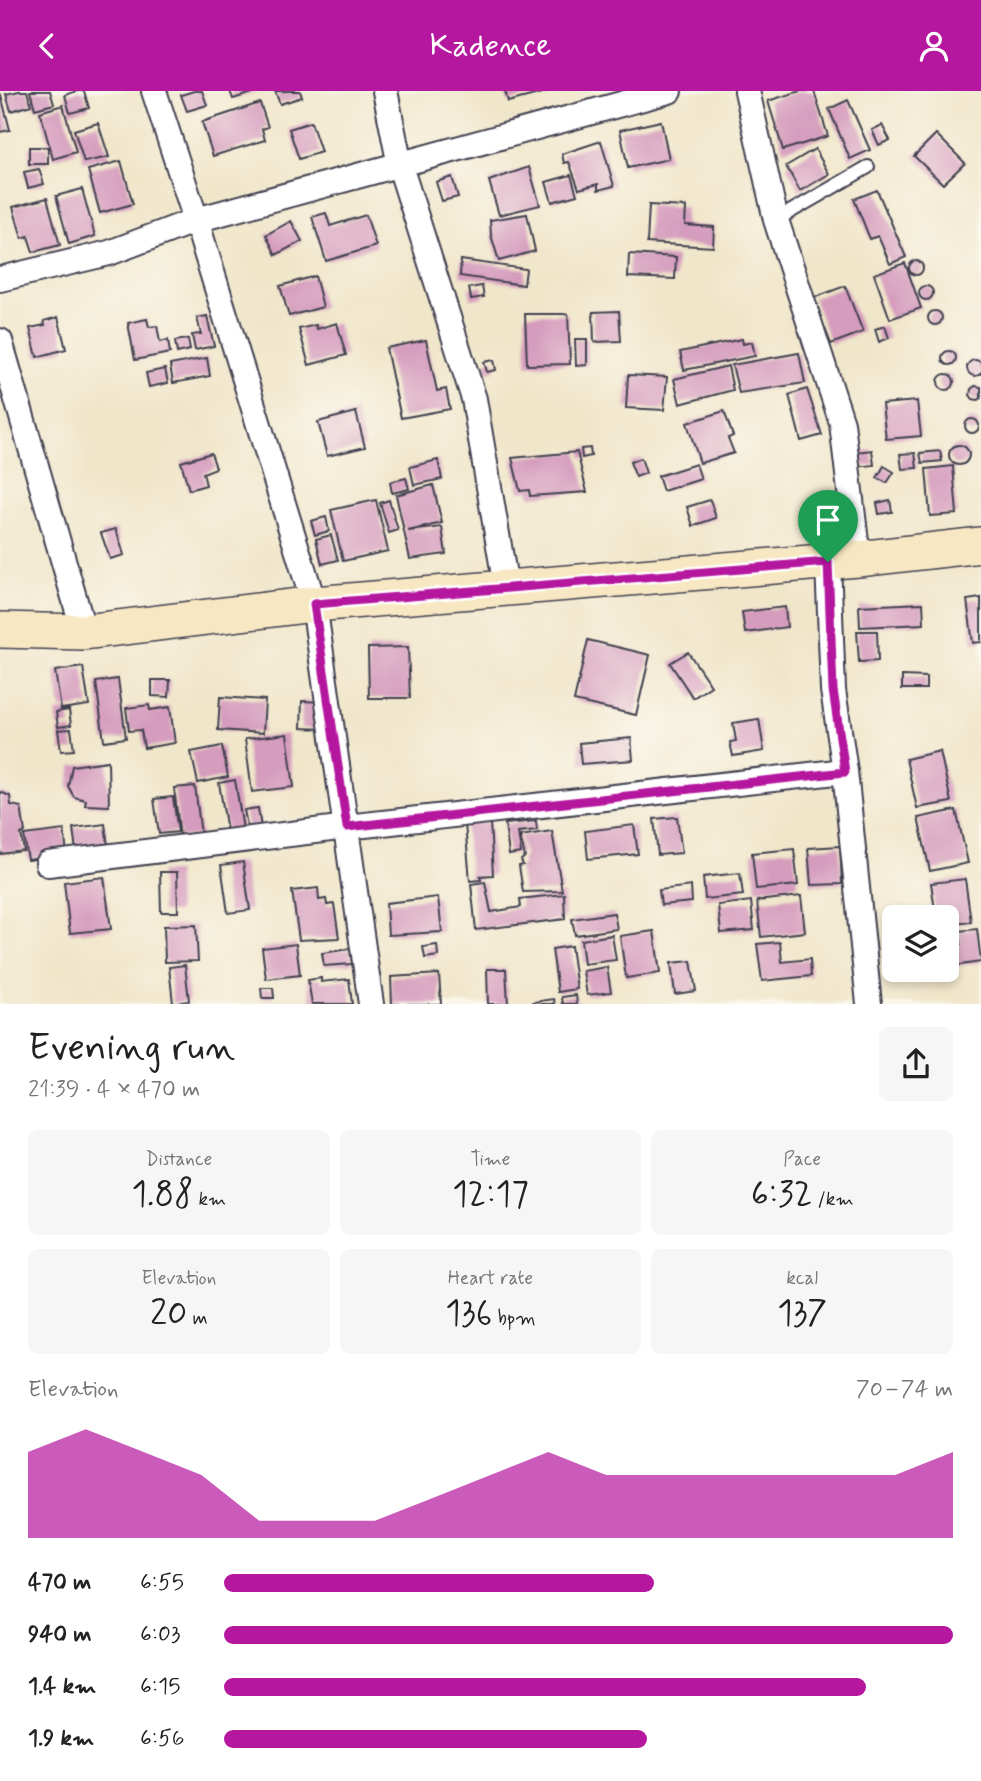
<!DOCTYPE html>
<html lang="en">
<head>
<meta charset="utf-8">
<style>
  :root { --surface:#fff; --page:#f6f6f6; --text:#222; --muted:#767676; --accent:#b5179e }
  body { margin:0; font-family:Mynerve,sans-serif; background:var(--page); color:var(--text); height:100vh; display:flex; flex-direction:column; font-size:26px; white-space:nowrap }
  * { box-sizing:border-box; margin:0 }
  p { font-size:23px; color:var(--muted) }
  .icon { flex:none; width:38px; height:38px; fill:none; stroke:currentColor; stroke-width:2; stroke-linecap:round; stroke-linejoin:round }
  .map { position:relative; height:913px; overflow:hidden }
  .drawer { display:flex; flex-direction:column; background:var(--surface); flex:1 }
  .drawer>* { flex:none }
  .controls { position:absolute; left:882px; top:814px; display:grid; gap:14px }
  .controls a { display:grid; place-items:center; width:77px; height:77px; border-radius:10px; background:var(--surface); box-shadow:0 4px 10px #0003; font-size:35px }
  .pin { position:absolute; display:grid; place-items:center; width:60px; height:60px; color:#fff; margin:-72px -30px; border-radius:50% 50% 50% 0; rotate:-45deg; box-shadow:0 0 7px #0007 }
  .pin .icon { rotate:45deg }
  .round { display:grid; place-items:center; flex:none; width:74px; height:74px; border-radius:10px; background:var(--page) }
  .overview { display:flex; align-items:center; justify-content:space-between; height:119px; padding:0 28px }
  h1 { font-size:38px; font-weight:600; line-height:52px }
  .figures { display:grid; grid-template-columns:repeat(3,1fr); gap:10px; height:119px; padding:7px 28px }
  .figures div { display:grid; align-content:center; border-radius:10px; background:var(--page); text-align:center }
  .figures b { font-size:35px; font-weight:600 }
  .figures small { font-size:19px; font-weight:400 }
  .figures p { font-size:19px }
  .chart { height:196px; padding:14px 28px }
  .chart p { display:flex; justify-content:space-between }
  .chart svg { width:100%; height:126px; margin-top:7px; fill:var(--accent); opacity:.7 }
  ul { padding:0 28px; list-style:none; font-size:23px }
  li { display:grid; grid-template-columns:112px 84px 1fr; align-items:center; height:52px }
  li i { height:18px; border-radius:9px; background:var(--accent) }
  header { display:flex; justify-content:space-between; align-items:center; height:91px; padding:0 28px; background:var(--accent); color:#fff; font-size:32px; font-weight:600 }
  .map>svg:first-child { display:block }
  .building { fill:#d59cbd }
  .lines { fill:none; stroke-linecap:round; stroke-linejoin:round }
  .lane-casing { stroke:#413f50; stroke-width:16 }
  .street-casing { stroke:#413f50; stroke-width:28 }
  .secondary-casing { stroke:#413f50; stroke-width:38 }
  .lane { stroke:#fff; stroke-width:12 }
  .street { stroke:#fff; stroke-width:24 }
  .secondary { stroke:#f7e8c3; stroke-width:35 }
  .route-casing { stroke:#fff; stroke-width:14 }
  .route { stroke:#b5179e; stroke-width:9 }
</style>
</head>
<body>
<header><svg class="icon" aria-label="back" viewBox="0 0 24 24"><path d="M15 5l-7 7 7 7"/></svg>Kadence<svg class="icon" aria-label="person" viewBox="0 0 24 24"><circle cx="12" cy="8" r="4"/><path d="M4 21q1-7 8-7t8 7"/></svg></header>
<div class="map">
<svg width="981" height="913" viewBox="0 0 981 913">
  <rect width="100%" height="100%" fill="#fbf7ec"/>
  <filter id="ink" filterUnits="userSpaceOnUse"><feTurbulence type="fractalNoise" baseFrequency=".0143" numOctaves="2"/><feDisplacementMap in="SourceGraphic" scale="14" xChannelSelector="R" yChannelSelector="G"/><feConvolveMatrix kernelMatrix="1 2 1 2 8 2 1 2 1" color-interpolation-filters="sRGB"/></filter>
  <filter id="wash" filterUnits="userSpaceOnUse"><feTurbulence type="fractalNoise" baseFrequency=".00686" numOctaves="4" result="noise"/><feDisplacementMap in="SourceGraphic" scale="28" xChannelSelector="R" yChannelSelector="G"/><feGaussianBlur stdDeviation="1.57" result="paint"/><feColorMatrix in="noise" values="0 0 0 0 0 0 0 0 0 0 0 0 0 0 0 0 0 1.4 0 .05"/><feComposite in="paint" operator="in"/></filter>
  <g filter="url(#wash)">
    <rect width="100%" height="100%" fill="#f0e6ca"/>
    <g id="blocks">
      <path class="building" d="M19,0H27L31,14L11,20L6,3Z
        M30,0H50L54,13L35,18Z
        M77,0H84L89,17L70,22L65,4Z
        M194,0H202L207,14L187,20L181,4Z
        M230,0H256V1L233,8Z
        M275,0H300L302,6L280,13Z
        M505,0H545L546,1L508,11Z
        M800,0H814L828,45L783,59L768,10Z
        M1,4L10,39L0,41V5Z
        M848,9L870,59L850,68L829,18Z
        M260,12L268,36L262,38L265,49L213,65L202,31Z
        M63,14L76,61L53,68L40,21Z
        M661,30L669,68L628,77L620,39Z
        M311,31L321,61L299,68L289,38Z
        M98,32L109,66L84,71L74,39Z
        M882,34L890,49L879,54L872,39Z
        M936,43L965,72L943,93L914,65Z
        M601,50L614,95L598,99V93L579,98L569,71L564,72L562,63Z
        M29,56H48V73H29Z
        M815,58L829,83L800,100L786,75Z
        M121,70L133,113L100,122L88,79Z
        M529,76L540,114L499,124L489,90Z
        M39,78L44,93L28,97L24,81Z
        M571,84L577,104L552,111L546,91Z
        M452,86L458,106L442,110L436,91Z
        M82,98L95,145L69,153L56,105Z
        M877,99L906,166L890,173L878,145L870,148L854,108Z
        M47,107L60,154L33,161L28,145L22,147L13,116Z
        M649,114L686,116L685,134L714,136L713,156L647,152Z
        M326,122L330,135L366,124L376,155L326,170L312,126Z
        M527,123L535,160L499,170L491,144L490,129Z
        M291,130L302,150L276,164L266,144Z
        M629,163L676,166L675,188L628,186Z
        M461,169L526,178L524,194L460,185Z
        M909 177a7 7 0 1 1 14 0a7 7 0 1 1-14 0Z
        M905,172L921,217L890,228L874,183Z
        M315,185L323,216L289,225L280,195Z
        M482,195L484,206L471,208L469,197Z
        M845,195L863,241L831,253L813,207Z
        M919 202a7 7 0 1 1 14 0a7 7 0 1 1-14 0Z
        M619,220L621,250L594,251L593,221Z
        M928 227a7 7 0 1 1 14 0a7 7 0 1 1-14 0Z
        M525,223H568L570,273L527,274Z
        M207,225L214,255L195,259L192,244L201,243L197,227Z
        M58,226L66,258L37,266L30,237L45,234L44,230Z
        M147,228L149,236L157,235L160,251L168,249L170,262L135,269L128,232Z
        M337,232L346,264L309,274L299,238L316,234L317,238Z
        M885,235L889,247L879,251L875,238Z
        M188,248L190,259L177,262L175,250Z
        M575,248H587V274L576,275Z
        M742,248L743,253L752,251L755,265L684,279L680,261Z
        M426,249L437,300L446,298L450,318L401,327L386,257Z
        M942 267a7 7 0 1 1 14 0a7 7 0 1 1-14 0Z
        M799,262L805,292L739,302L732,274Z
        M207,267L210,285L173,292L170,274Z
        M494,269L496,279L487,281L484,271Z
        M967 277a8 8 0 1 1 16 0a8 8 0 1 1-16 0Z
        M728,275L733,299L680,313L674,288Z
        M165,278L168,292L149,296L146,282Z
        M938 291a8 8 0 1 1 16 0a8 8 0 1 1-16 0Z
        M628,284L667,286L664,319L626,317Z
        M975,295L981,296V307L978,309L973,308L970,304L971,298Z
        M807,298L822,344L801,350L789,304Z
        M917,310L921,345L886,348L882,313Z
        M724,320L733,345L728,347L734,362L700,372L687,332Z
        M356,321L365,356L327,365L318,331Z
        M965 335a7 7 0 1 1 14 0a7 7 0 1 1-14 0Z
        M949 364a10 10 0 1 1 20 0a10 10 0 1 1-20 0Z
        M590,357L591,365L582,367L581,358Z
        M872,359L874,374L857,376L856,361Z
        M940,360L942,370L922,372L920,362Z
        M577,361L587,401L530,405L529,399L520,400L512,367Z
        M211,362L216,377L203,382L206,394L189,399L181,371Z
        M915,362L917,377L902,378L900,363Z
        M641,367L646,382L636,386L630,371Z
        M438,369L442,388L414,394L410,376Z
        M696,373L701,388L663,400L658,385Z
        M884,375L894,381L887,392L877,387Z
        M953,375L957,423L930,425L926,378Z
        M406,387L409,398L392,402L390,391Z
        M433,394L442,432L408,440L442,436L446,463L410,468L396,404Z
        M376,409L388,460L343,470L331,419Z
        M389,409L398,439L389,442L380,412Z
        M710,409L716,427L693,435L687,416Z
        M890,409L892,421L879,423L877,412Z
        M326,426L329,440L315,444L311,430Z
        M116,438L124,464L110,468L101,442Z
        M331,444L338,469L322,473L316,448Z
        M981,507V551L973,552L967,509Z
        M923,512L924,533L860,536L859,515Z
        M785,516L787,536L745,542L742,521Z
        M857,540H877L878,570L859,571Z
        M588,549L650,564L636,624L574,610Z
        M408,556L410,607H369L368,557Z
        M688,561L711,595L693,607L670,572Z
        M83,576L89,614L61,618L55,580Z
        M902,585L926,586V598H902Z
        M118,588L126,647L104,650L96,591Z
        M152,589H170L169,606L152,605Z
        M220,606L265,609L263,642L218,639Z
        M302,610L323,611V638L301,637Z
        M149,614L150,619L170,616L175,652L144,657L141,639L129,640L126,617Z
        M69,619L71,634L58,636L56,621Z
        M759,628L764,660L733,665L730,651L736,650L733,632Z
        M71,638L74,659L61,660L58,639Z
        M287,643L294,696L252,701L245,648Z
        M631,647L633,669L581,673L579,652Z
        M222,655L228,686L198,692L191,661Z
        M940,660L951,711L917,717L906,668Z
        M108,670L109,715L85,714L86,709L74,706L68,695L72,675Z
        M235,689L243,738L227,740L219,692Z
        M195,695L201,744L180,746L174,697Z
        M0,701L10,705L11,714L21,716L25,741L21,743L24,760L0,763Z
        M173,706L178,741L159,743L154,708Z
        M258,717L261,737L248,739L244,719Z
        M956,719L968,772L930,780L918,727Z
        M677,726L682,762L658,764L654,728Z
        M536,730L537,739L518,741L521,762L509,764L505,733Z
        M490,731L493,784L480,785L481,789L470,790L465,733Z
        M105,733L108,755L76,760L73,737Z
        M634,734L638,763L588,768L585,740Z
        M64,739L67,763L28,769L24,744Z
        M552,740L562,800L523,801L519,775L523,774L521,769L525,766L520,745Z
        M840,755L842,793L811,794L808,757Z
        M794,758L798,794L756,798L752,762Z
        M243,771L250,819L228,822L221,774Z
        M160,781H177L178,821H161Z
        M740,782L743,804L705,808L703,786Z
        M104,786L111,838L70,842L64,791Z
        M965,788L971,831L947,834V826H936L931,792Z
        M485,791L491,821L521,816L520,808L564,803L565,828L476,839L471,793Z
        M691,795L692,811L661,814L659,799Z
        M318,797L319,809L326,808L327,814L334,813L339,847L299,849L292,800Z
        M801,805L805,841L761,846L757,810Z
        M438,806L442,841L388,844L386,812Z
        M751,810L754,839L721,842L718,814Z
        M614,822L617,838L575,844L572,828Z
        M196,834L198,870L165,871L164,835Z
        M977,838L981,871L947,876V855L961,853L959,840Z
        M654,840L660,882L626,887L620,845Z
        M612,844L616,869L584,873L581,849Z
        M780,851L782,871L810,868L811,885L762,890L757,853Z
        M296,853L300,884L266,888L262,857Z
        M437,854L438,865L425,867L423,856Z
        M571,855L577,898L558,901L552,858Z
        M350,858L352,873L324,875L322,862Z
        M691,870L696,900L675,903L671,872Z
        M185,874L189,910L173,912L169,876Z
        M607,876L611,901L587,904L583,880Z
        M487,878H506L508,913H488Z
        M439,883L441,913H392L391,886Z
        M321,887V891L349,888L352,913H312L308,889Z
        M261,897H273L274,907H262Z
        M576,904L577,913H563L562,906Z
        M554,908L555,913H533V911Z"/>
    </g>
  </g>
  <g filter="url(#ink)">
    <use href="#blocks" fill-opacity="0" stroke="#413f50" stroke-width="2"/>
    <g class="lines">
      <defs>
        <path id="lane" d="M776,129L868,76"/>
        <path id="street" d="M154,0L196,129L314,513L371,913
          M385,0L400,75L474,308L506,496
          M747,0L776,129L842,332L858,468
          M0,188L109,162L196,129L669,0
          M0,250L84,541
          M828,471L833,599L845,680L869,913
          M48,773L347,736L845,680"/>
        <path id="secondary" d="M0,539L84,541L314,513L858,468L981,454"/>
      </defs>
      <use href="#lane" class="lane-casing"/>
      <use href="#street" class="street-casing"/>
      <use href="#secondary" class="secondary-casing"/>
      <use href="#lane" class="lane"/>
      <use href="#street" class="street"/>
      <use href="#secondary" class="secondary"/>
    </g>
  </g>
  <g class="lines" filter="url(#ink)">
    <defs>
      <path id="route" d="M828,471L833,599L845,681L347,736L314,513Z"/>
    </defs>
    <use href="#route" class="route-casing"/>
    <use href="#route" class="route"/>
  </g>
</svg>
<div class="controls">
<a><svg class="icon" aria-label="layers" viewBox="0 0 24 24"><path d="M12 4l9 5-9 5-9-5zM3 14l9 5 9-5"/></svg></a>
</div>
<div class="pin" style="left:828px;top:471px;background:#1e9e55"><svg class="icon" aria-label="arrive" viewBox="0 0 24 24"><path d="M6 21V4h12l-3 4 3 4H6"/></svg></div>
</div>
<section class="drawer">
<div class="overview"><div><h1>Evening run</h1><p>21:39 · 4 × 470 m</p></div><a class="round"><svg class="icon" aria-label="share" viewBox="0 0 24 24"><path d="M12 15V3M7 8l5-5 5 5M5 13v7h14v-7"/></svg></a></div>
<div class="figures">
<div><p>Distance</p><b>1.88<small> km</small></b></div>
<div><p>Time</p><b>12:17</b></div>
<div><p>Pace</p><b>6:32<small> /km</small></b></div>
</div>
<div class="figures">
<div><p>Elevation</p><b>20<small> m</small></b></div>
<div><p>Heart rate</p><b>136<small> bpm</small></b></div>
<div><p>kcal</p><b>137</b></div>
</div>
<div class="chart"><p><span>Elevation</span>70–74 m</p>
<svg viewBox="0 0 160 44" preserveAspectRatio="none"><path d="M0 44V14L10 6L20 14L30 22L40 38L50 38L60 38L70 30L80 22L90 14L100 22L110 22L120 22L130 22L140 22L150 22L160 14V44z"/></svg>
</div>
<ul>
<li><b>470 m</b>6:55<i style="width:59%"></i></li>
<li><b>940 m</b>6:03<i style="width:100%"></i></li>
<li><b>1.4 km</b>6:15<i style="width:88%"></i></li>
<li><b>1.9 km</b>6:56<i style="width:58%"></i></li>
</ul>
</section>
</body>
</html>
